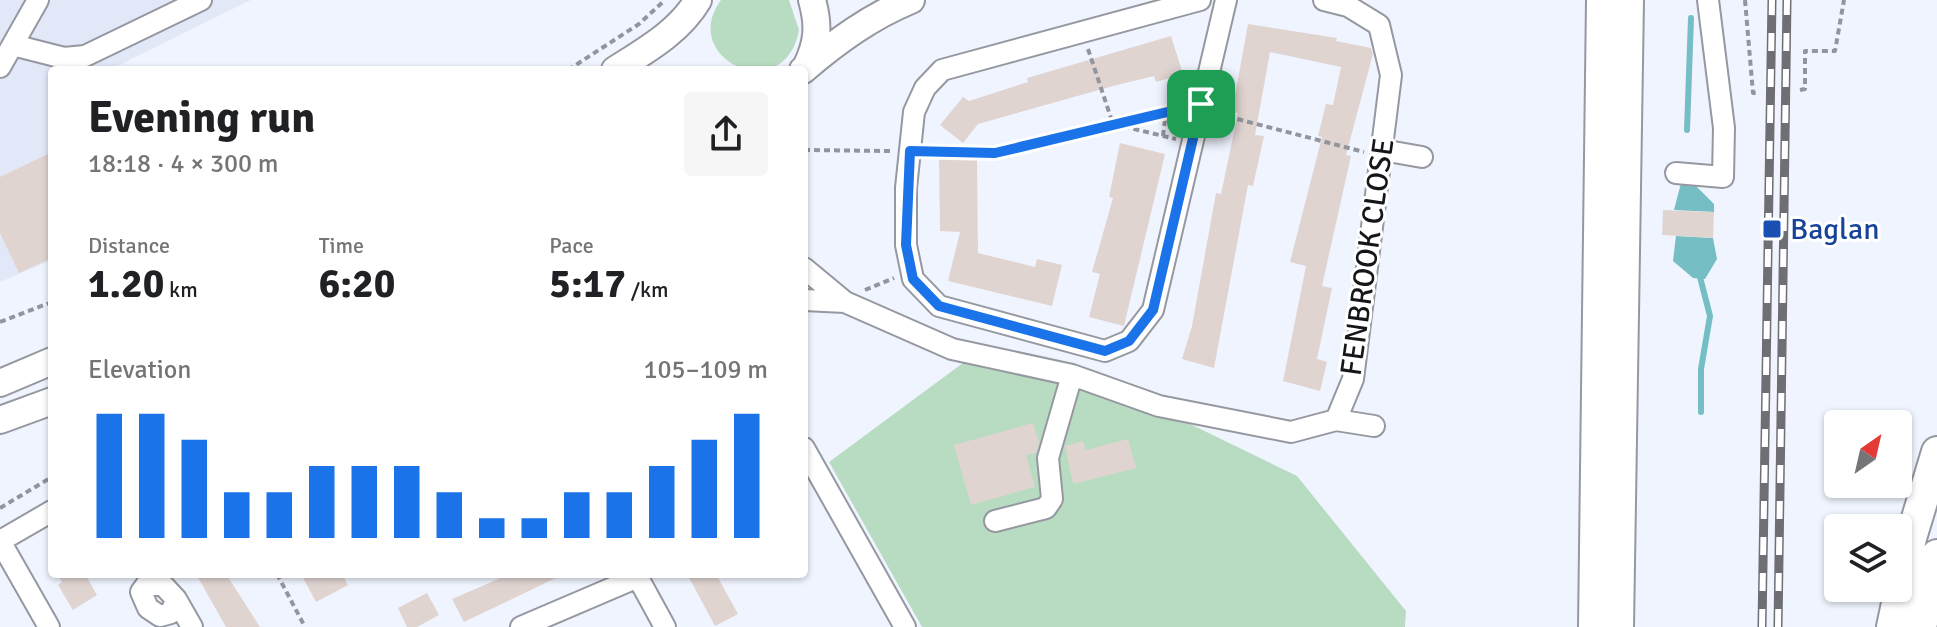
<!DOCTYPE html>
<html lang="en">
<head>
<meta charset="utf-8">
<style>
  :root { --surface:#fff; --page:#f6f6f6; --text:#202124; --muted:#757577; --accent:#1a73e8 }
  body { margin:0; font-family:Signika,sans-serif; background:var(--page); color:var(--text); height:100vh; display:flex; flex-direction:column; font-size:30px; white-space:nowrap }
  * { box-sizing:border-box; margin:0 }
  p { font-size:26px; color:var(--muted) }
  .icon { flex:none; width:44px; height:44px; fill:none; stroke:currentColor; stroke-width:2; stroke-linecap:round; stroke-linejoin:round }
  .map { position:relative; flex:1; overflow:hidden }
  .details { position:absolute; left:48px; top:66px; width:760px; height:512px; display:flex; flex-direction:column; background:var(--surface); border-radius:8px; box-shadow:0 2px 6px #0004 }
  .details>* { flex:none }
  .needle { width:52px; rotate:34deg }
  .controls { position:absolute; left:1824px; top:410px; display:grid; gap:16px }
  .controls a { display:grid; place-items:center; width:88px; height:88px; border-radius:8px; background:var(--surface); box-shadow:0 2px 6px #0004; font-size:40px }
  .pin { position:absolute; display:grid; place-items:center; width:68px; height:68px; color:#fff; margin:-34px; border-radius:16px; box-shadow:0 4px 12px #0006 }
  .round { display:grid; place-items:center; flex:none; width:84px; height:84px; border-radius:8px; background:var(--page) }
  .summary { display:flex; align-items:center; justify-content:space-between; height:136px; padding:0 40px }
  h1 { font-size:44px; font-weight:800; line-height:60px }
  .figures { display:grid; grid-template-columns:repeat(3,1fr); gap:12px; height:136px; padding:8px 40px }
  .figures div { display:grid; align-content:center }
  .figures b { font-size:40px; font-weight:800 }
  .figures small { font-size:22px; font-weight:400 }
  .figures p { font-size:22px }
  .chart { height:224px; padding:16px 40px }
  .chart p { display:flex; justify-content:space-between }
  .chart svg { width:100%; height:144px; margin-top:8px; stroke:var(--accent); stroke-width:6 }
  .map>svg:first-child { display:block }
  .built { fill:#e3e8f9 }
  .green { fill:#b8dcc1 }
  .water { fill:#75bec4 }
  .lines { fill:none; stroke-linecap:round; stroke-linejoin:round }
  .stream { stroke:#75bec4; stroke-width:6 }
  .building { fill:#e0d4d1 }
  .minor-casing { stroke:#9598a1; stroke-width:24 }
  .major-casing { stroke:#9598a1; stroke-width:30 }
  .highway-casing { stroke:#9598a1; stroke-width:34 }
  .path { stroke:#93959c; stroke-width:4; stroke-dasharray:6 4; stroke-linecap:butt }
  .minor { stroke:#fff; stroke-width:20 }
  .major { stroke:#fff; stroke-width:26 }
  .highway { stroke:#fff; stroke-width:30 }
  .rail-casing { stroke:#6d6f75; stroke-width:9 }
  .rail { stroke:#fff; stroke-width:6; stroke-dasharray:18; stroke-linecap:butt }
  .route-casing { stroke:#fff; stroke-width:16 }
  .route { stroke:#1a73e8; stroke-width:10 }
  .transit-dot { fill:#1a4fb4; stroke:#fff; stroke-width:3 }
  .labels { text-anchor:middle; stroke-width:6; stroke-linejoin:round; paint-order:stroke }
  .transit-label { font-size:30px; fill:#164399; stroke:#fff; text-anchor:start }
  .street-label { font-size:30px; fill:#151619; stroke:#fff }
</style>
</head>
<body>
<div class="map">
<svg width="1937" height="627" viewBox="0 0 1937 627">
  <rect width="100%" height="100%" fill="#f0f4fe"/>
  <path class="built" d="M0,0H251L115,67V70H52V260L0,282Z"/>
  <path class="green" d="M721,0H789L799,30C785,108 677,60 721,0Z
    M967,360L1067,377L1155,407L1297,476L1406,611L1405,627H922L829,462Z"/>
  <path class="water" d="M1681,183H1693L1714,204V212L1674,210Z
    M1676,236L1713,238L1717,259L1705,279L1693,278L1673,261Z"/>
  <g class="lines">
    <path class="stream" d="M1687,130L1691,18
      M1699,273L1710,316L1701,369V412"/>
  </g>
  <path class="building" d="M1248,24L1337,38L1336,41L1371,48L1373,54L1346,155L1351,156L1322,286L1332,288L1317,359L1327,362L1320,391L1283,381L1306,266L1290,262L1322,137L1318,136L1326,104L1333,105L1341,67L1270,52L1255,135L1264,136L1253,186L1248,185L1214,368L1182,359L1192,326L1216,193L1221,194L1238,113L1232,112Z
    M1171,36L1183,74L1156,82L1154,76L1113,86L978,124L963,143L940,125L963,97L969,101L1028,82L1027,78Z
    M1120,143L1165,154L1124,326L1089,317L1100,274L1092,272L1113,198L1109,197Z
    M52,152V258L19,273L0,233V177Z
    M939,159L977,160L978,253L1035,267L1037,259L1062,265L1052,306L948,281L960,232L940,231Z
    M1663,210L1714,212L1713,238L1662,235Z
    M1033,423L1039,444L1036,453L1026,455L1035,487L971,505L954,445Z
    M1128,439L1136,468L1073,484L1065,446L1083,441L1086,450Z
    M57,574H85L97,595L73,610L58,585L62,582Z
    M196,574H226L260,627H226Z
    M301,574H342L348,585L316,602Z
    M510,574H564L464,622L452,599Z
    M687,574H716L738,614L715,626Z
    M427,593L439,615L417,627H407L398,608Z"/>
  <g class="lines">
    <defs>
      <path id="minor" d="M1200,0L942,70L925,88L914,112L906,188V245L913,279L939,306L1105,351L1129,341L1153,310L1226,0
        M13,45L64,58L85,56L201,0
        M0,67L38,0
        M1382,150L1422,157
        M1676,173L1723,177L1724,128L1708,0
        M804,268L845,302L952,349L1072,375L1159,406L1291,432L1336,420L1353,379L1391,75L1379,25L1348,6L1324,0
        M804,300L845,302
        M1336,420L1374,426
        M804,448L905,627
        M995,521L1046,508L1052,499L1048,458L1072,375
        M0,541L49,627
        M0,541L52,511
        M636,574L665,627
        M176,599L171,613L160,616L148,608L141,592L146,585H163L176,599L192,627
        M521,627L638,577"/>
      <path id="major" d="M807,65C818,42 819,25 812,0
        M615,70C646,50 679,32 698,0
        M803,70C837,41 870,17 911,0
        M0,383L52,361
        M0,420L52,401"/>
      <path id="highway" d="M1594,627L1602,0
        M1618,627L1628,0
        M1892,627L1911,538L1937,452
        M1921,627L1937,555"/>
    </defs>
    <use href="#minor" class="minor-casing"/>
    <use href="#major" class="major-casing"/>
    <use href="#highway" class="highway-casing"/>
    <path class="path" d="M1745,0L1753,93H1757
      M1088,49L1113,124L1176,139
      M568,70L639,24L665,0
      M1800,90L1805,89V51H1835L1844,0
      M1218,114L1364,152
      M1163,136L1166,111
      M804,150L890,151
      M930,151L995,153L1180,107
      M865,290L894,278
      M0,322L52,302
      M0,508L52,477
      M277,574L305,627"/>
    <use href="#minor" class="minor"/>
    <use href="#major" class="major"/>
    <use href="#highway" class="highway"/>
    <defs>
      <path id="rail" d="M1762,627L1772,0
        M1778,627L1787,0"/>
    </defs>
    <use href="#rail" class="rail-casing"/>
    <use href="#rail" class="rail"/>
  </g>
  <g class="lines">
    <defs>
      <path id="route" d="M1201,104L1153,310L1129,341L1105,351L939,306L913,279L906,245L910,151L995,153Z"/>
    </defs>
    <use href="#route" class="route-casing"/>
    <use href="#route" class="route"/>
  </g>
  <rect class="transit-dot" x="1762" y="219" width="20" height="20" rx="4"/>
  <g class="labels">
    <g class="transit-label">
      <text x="1790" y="239">Baglan</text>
    </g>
    <g class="street-label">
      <text transform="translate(1367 257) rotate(-82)" y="10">FENBROOK CLOSE</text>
    </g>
  </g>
</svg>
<div class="controls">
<a><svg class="needle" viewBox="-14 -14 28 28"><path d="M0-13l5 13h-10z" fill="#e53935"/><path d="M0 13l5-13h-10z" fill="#757577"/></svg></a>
<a><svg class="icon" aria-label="layers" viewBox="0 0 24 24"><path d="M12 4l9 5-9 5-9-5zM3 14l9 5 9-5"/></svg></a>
</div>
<div class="pin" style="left:1201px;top:104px;background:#1e9e55"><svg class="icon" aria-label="arrive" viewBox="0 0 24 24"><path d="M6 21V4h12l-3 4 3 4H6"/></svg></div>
<section class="details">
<div class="summary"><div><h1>Evening run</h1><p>18:18 · 4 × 300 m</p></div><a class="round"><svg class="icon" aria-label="share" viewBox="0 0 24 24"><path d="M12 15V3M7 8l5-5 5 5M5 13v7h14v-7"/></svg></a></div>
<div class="figures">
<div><p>Distance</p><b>1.20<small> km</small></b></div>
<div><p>Time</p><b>6:20</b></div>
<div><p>Pace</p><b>5:17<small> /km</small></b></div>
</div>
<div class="chart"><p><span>Elevation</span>105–109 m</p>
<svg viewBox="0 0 160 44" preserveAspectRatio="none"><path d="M5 44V6M15 44V6M25 44V14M35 44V30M45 44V30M55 44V22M65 44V22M75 44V22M85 44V30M95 44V38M105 44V38M115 44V30M125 44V30M135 44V22M145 44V14M155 44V6"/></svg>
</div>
</section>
</div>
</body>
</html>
